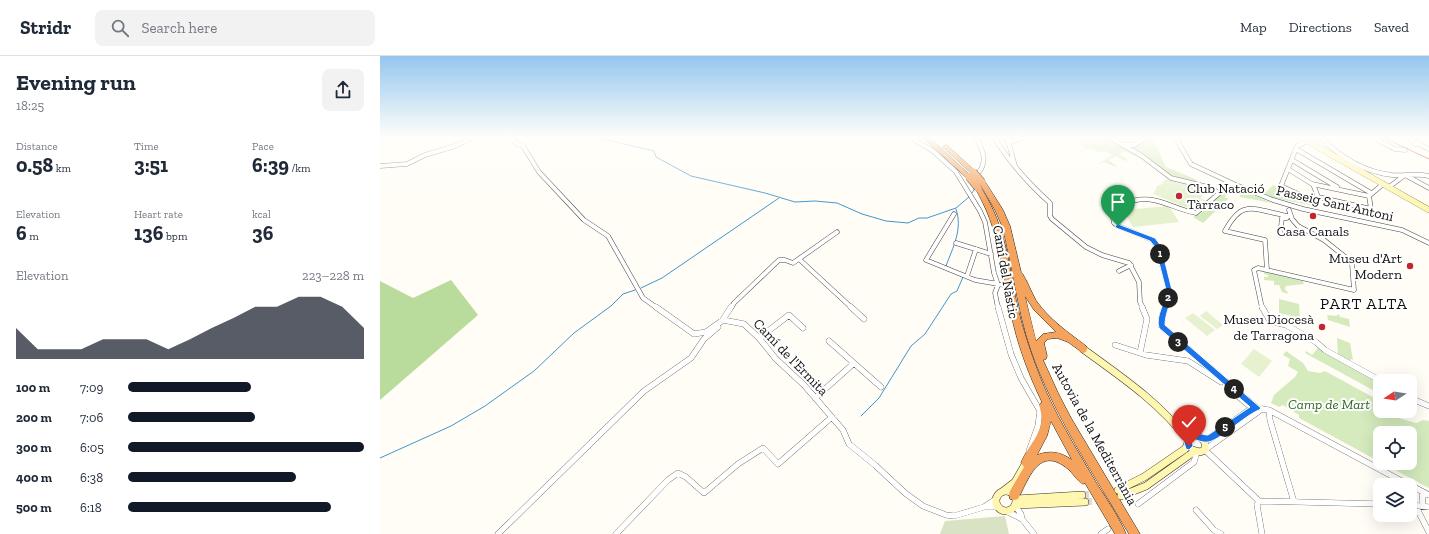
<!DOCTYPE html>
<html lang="en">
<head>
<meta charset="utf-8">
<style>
  :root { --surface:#fff; --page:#f2f2f3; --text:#1f2937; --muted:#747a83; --line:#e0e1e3; --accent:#111827 }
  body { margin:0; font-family:"Zilla Slab",serif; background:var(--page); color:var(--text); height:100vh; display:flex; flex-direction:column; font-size:15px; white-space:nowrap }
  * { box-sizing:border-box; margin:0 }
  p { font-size:13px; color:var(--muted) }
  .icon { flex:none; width:22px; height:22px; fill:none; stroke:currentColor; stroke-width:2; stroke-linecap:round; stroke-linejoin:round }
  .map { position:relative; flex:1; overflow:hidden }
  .drawer { display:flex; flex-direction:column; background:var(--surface); width:380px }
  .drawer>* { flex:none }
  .needle { width:26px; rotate:258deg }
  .fabs { position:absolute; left:993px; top:318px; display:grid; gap:8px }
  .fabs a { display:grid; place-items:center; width:44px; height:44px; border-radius:8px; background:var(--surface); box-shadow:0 4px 16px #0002; font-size:20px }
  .pin { position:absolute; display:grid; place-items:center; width:34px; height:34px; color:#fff; margin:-41px -17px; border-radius:50% 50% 50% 0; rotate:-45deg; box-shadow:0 0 4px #0007 }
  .pin .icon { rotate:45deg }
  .km { position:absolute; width:20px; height:20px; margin:-10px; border-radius:50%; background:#222; color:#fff; font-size:11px; line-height:20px; text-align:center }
  .round { display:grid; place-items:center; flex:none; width:42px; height:42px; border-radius:8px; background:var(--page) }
  .headline { display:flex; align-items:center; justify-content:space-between; height:68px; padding:0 16px }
  h1 { font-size:22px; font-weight:700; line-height:30px }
  .figures { display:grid; grid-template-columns:repeat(3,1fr); gap:6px; height:68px; padding:4px 16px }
  .figures div { display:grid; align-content:center }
  .figures b { font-size:20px; font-weight:700 }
  .figures small { font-size:11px; font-weight:400 }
  .figures p { font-size:11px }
  .chart { height:112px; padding:8px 16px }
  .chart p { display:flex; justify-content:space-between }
  .chart svg { width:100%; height:72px; margin-top:4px; fill:var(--accent); opacity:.7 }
  ul { padding:0 16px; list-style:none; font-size:13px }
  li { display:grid; grid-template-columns:64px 48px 1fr; align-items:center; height:30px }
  li i { height:10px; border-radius:5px; background:var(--accent) }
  header { display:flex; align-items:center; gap:24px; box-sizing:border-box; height:56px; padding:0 20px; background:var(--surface); border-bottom:1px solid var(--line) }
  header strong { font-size:19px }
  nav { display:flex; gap:22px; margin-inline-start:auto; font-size:14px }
  .search { width:280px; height:36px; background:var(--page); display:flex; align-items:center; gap:10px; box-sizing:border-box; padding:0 14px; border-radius:8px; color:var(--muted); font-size:15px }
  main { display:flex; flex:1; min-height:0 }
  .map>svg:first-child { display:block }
  .green { fill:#d5ebbd }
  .forest { fill:#b9dc9c }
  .cemetery { fill:#d9e3c4 }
  .pitch { fill:#e6f2cf }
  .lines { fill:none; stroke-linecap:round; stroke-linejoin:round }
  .stream { stroke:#3f96cf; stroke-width:1 }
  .street-tunnel { stroke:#dbdad3; stroke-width:4; stroke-dasharray:4 2; stroke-linecap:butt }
  .secondary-tunnel { stroke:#dbdad3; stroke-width:7; stroke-dasharray:7 3.5; stroke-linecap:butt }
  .street-far1-casing { stroke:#444; stroke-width:5 }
  .street-casing { stroke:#444; stroke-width:6 }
  .secondary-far1-casing { stroke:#333; stroke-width:6 }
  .secondary-casing { stroke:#333; stroke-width:8 }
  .highway-casing { stroke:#222; stroke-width:1 }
  .street-far1 { stroke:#fff; stroke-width:4 }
  .street { stroke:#fff; stroke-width:5.5 }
  .secondary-far1 { stroke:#fff6b0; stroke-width:5.5 }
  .secondary { stroke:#fff6b0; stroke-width:7 }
  .highway { fill:#f5a25d; fill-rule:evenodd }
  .rail { stroke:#c4262e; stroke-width:1 }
  .highway-bridge-casing { stroke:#222; stroke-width:8; stroke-linecap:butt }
  .highway-bridge { stroke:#f5a25d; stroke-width:7 }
  .route { fill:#1a73e8; stroke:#fff }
  .poi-dot { fill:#c4262e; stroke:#fff; stroke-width:1.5 }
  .labels { text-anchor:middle; stroke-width:4; stroke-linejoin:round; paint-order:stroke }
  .poi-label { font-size:14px; fill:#111; stroke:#fff; text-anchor:end }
  .street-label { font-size:14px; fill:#111; stroke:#fff }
  .park-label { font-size:14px; font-style:italic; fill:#2f6b1f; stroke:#fff }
  .quarter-label { font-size:16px; letter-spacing:1px; fill:#111; stroke:#fff }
</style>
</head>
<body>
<header>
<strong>Stridr</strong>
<div class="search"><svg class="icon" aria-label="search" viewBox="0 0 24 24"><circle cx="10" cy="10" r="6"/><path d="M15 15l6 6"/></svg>Search here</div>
<nav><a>Map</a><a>Directions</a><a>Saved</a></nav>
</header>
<main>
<section class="drawer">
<div class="headline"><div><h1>Evening run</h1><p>18:25</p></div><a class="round"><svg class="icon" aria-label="share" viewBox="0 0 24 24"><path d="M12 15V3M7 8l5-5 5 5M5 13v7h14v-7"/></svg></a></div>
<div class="figures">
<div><p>Distance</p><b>0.58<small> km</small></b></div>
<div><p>Time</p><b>3:51</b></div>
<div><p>Pace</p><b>6:39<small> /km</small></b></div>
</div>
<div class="figures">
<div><p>Elevation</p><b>6<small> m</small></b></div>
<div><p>Heart rate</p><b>136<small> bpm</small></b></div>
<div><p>kcal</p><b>36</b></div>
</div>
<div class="chart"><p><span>Elevation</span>223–228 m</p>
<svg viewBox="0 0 160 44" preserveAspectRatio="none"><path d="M0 44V25L10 38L20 38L30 38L40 32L50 32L60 32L70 38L80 32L90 25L100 19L110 12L120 12L130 6L140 6L150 12L160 25V44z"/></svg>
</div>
<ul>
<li><b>100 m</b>7:09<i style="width:52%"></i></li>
<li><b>200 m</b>7:06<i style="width:54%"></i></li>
<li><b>300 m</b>6:05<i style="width:100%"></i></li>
<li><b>400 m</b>6:38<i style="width:71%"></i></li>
<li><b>500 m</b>6:18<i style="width:86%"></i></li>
</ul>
</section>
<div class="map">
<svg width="1049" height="478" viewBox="0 0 1049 478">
  <rect width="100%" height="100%" fill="#fffdf5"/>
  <path class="green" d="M692,81H726L763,103L744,95L739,98L748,104L746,105L735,100L728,104L737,110L736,111L724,106L719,108H718L733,99L725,95L718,96L710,92L708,94Z
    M768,81H772L786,111L815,123L817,127C806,125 796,123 786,118C775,111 767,99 754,93V90Z
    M893,129L936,149L935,150L894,142L884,138Z
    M853,132L859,133L892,147L860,141V139L849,134Z
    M843,137L846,138L845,142H849L823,167L813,161L820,158Z
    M884,215L923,225L924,228L906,230L905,233L909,238L902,236L899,229H894V225L884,224V221H888V219L884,218Z
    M899,243L919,248L920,262L899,257Z
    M959,258L960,261L969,263L970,271L948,264L947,259L956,260Z
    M957,282L970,287L973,304L971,303L969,306L958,299Z
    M938,292L1000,326V338L925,297L926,295L932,299Z
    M906,295L923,307L928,315L940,317L945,315L1000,345V355H1005L1011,360L1036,367L1043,364L1049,365V432L1002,407H1030V377H1000V406L919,362V359L903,349L899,351L891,347L894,339L915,321L918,316L908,310L910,303L903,299Z"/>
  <path class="forest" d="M71,224L98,259L0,344V225L33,242Z"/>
  <path class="cemetery" d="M625,460L629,478H560L565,465Z"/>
  <path class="pitch" d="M786,123L798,127L829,133L820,142L826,145L813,154L773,138L778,129H781Z
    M789,150L799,166L753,171L743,154Z
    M826,255L843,269L837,273L820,260Z
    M813,257L835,274L827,280L805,262Z
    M874,293L892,305L879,321L861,308Z"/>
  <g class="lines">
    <path class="stream" d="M214,81L274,95L276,101L311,120L385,137L415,146L435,145L457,147L482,158L506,165L528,167L539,162H547L576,152L589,141
      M592,137L595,132
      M566,210C573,191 583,173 576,153
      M261,232L282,222L399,142
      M481,360L499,342L531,290L545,278L571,238L577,235L583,221
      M0,402L71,370L105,350L154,315L194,277L231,250L243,238L255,234"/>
    <path class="street-tunnel" d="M1025,94L1031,90
      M627,229L648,226"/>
    <path class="secondary-tunnel" d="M702,439L732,436
      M705,446L723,444"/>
    <defs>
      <path id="street-far1" d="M131,81L137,88L143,90L159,116L204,164L228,180L263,242L277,252
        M530,81L553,95L576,116L600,155L605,166L614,217L618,229L615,237L618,252
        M596,81C602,93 608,104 599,116
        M614,81C629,106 648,127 670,147V160L672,163L706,191L722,199L749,207L759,226L760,246L763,252
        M627,81L635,110
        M729,81L762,100L791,122L828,131L840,137
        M795,81L811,108L856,129L893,144L923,153L1022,174L1049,187
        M940,81C960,101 984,116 1012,119C1025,120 1037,117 1049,120
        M992,81L1015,93L1025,94
        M1026,81L1034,86
        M627,85H634L644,81
        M927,85L917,90L901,130L933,145H936L938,141L991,153L989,140L1003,128
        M1034,86H1037L1039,88H1035Z
        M1038,88L1049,93
        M745,89H754L767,81
        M916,93L991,137
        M912,104L957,131
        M0,110L27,108L45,99L75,90L94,81
        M908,113L932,128L989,140
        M933,128L938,141
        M1009,131L1025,119L1049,132
        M574,158L546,204L595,224L624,229
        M900,179L902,162H907
        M576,187L611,198
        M419,203L472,252
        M887,214L885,184L845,175C859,149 867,150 894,157C900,158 904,160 910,160
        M739,215L751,209
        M587,220L596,193
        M351,252L354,247L399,204H405L413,207L457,176
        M785,252L789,234L776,188L773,184L738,170L734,167L732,157C735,152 739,150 744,148C772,135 789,152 816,157L850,128
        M882,252L874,214L878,212L974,234L972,208L969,204L944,184L918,170L912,163L909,154"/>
      <path id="street" d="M276,251L314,278L326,276L343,264L364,268L379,282L396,303L424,329L463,374L469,388L495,409L525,437L543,450L566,459L574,460L604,451L616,443
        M471,251L484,263
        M618,251L631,298L641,322L660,355L658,370L649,395
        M785,251L781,270L877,352
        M882,251L890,265L906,269L936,286L945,294L1001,325
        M342,265L351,251
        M379,282L409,259L423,272
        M449,285L501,331
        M735,289L766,299L808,305L841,326
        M760,297L767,263L762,251
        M848,332L872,352
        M435,342L473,308
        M1030,342L1049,350
        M889,354L890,364L914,446
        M822,382H829L872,352L889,354L1029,429
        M826,393L882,353
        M825,394L879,445
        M1030,429L1049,439
        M1042,436L1043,449
        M879,445L1000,448
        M879,445L877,449L882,478
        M758,448L814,406L817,396
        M1030,449L1049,451
        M1035,449L1049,476
        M604,451H619
        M636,451L641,458L642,463
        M816,454L834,474L841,478
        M628,456L642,463L654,478
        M118,478L264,335L311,302L324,283L338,271
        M236,478L288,424L298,417L306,421L324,437L358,408L383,392L398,408L452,361
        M721,478L728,473"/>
      <path id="secondary-far1" d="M920,81L1049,154"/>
      <path id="secondary" d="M703,293C740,320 779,346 807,383
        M801,372L819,380L825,386V394L820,396L813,394
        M807,387L809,381L814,379
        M738,434L764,421L805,393L808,388
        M616 445a10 10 0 1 1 20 0a10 10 0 1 1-20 0Z
        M622,436L635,426L646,407
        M741,440L766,430L815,395
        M636,443L702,439
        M636,449L705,446"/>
      <path id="highway" d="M543,81H549L591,120V122H587Z
        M566,89L568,90L595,115V117H591L564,92L563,91Z
        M600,124H604L623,154L630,170L641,216C644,218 653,240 657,246C670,264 689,277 706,290L707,293L706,296L703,297L688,286L677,282L668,283L664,287L667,300L666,303L663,304L679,339L691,362L760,478H749C714,418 674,360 651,294C637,254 633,211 622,170L615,154L599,126ZM645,240L654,254L676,276L663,278L656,285Z
        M596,130H600L601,132C627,172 628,208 638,253C643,274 650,295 658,316C673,356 696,392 717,428C727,444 739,461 746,478H735L705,427L703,428C697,425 693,417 688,413C659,389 649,422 638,443L634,444L630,443L629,439L630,435L644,411L641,407C650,385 668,375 659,349L662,346C648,317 637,287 631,257C621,211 620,174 595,132ZM671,365L692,404C681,396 670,394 657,399L667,380Z"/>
    </defs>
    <use href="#street-far1" class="street-far1-casing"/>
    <use href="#street" class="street-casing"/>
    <use href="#secondary-far1" class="secondary-far1-casing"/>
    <use href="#secondary" class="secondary-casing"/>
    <use href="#highway" class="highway-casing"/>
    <use href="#street-far1" class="street-far1"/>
    <use href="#street" class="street"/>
    <use href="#secondary-far1" class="secondary-far1"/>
    <use href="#secondary" class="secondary"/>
    <use href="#highway" class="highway"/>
    <path class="rail" d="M1002,81L1049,103"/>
    <defs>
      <path id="highway-bridge" d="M593,116L602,126
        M589,121L598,132"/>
    </defs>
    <use href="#highway-bridge" class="highway-bridge-casing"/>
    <use href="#highway-bridge" class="highway-bridge"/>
  </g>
  <linearGradient id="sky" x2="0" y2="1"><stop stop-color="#95c6ee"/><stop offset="0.55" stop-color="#fffefa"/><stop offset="1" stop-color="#fffefa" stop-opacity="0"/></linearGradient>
  <rect width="1049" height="148" fill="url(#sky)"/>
  <path class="route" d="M738,168L775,182L781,190L792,234C792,246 785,257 785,269L881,352L879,354C864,360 839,385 828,386C822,387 818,384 812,383L813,390L809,394L806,393L803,383L807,377C815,374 820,379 828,379L870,351L779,272C775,259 786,247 786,234L775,191L770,185L736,172L735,170Z"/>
  <g class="poi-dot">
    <circle cx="799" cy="140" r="4"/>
    <circle cx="933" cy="160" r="4"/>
    <circle cx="1030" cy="210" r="4"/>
    <circle cx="942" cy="271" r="4"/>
  </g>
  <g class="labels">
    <g class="poi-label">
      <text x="807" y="137" text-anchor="start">Club Natació<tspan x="807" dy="16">Tàrraco</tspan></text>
      <text x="933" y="180" text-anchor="middle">Casa Canals</text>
      <text x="1022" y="207">Museu d'Art<tspan x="1022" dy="16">Modern</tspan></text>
      <text x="934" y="268">Museu Diocesà<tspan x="934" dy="16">de Tarragona</tspan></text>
    </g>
    <g class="street-label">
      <text transform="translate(955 147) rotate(13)" y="5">Passeig Sant Antoni</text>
      <text transform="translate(626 216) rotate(80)" y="5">Camí del Nàstic</text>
      <text transform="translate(411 301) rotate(46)" y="5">Camí de l'Ermita</text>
      <text transform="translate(715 378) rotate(61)" y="5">Autovia de la Mediterrània</text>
    </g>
    <g class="park-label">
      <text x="949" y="353">Camp de Mart</text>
    </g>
    <g class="quarter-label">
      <text x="984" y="253">PART ALTA</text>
    </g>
  </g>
</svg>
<div class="fabs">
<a><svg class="needle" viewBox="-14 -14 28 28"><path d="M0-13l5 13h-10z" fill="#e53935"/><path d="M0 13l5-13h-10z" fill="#747a83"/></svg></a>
<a><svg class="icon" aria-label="locate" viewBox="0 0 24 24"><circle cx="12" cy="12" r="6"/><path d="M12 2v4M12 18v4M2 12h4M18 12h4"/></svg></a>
<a><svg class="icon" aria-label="layers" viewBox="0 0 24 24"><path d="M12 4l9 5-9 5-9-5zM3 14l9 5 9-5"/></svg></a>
</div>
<div class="pin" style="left:738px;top:170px;background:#1e9e55"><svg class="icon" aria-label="arrive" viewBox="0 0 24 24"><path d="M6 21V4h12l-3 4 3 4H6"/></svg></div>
<div class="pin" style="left:809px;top:390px;background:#d93025"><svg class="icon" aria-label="check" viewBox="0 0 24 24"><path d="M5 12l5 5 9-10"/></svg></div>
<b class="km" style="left:780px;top:198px">1</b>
<b class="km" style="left:788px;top:242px">2</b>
<b class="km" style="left:798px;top:286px">3</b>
<b class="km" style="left:854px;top:333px">4</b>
<b class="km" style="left:845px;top:371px">5</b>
</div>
</main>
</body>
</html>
